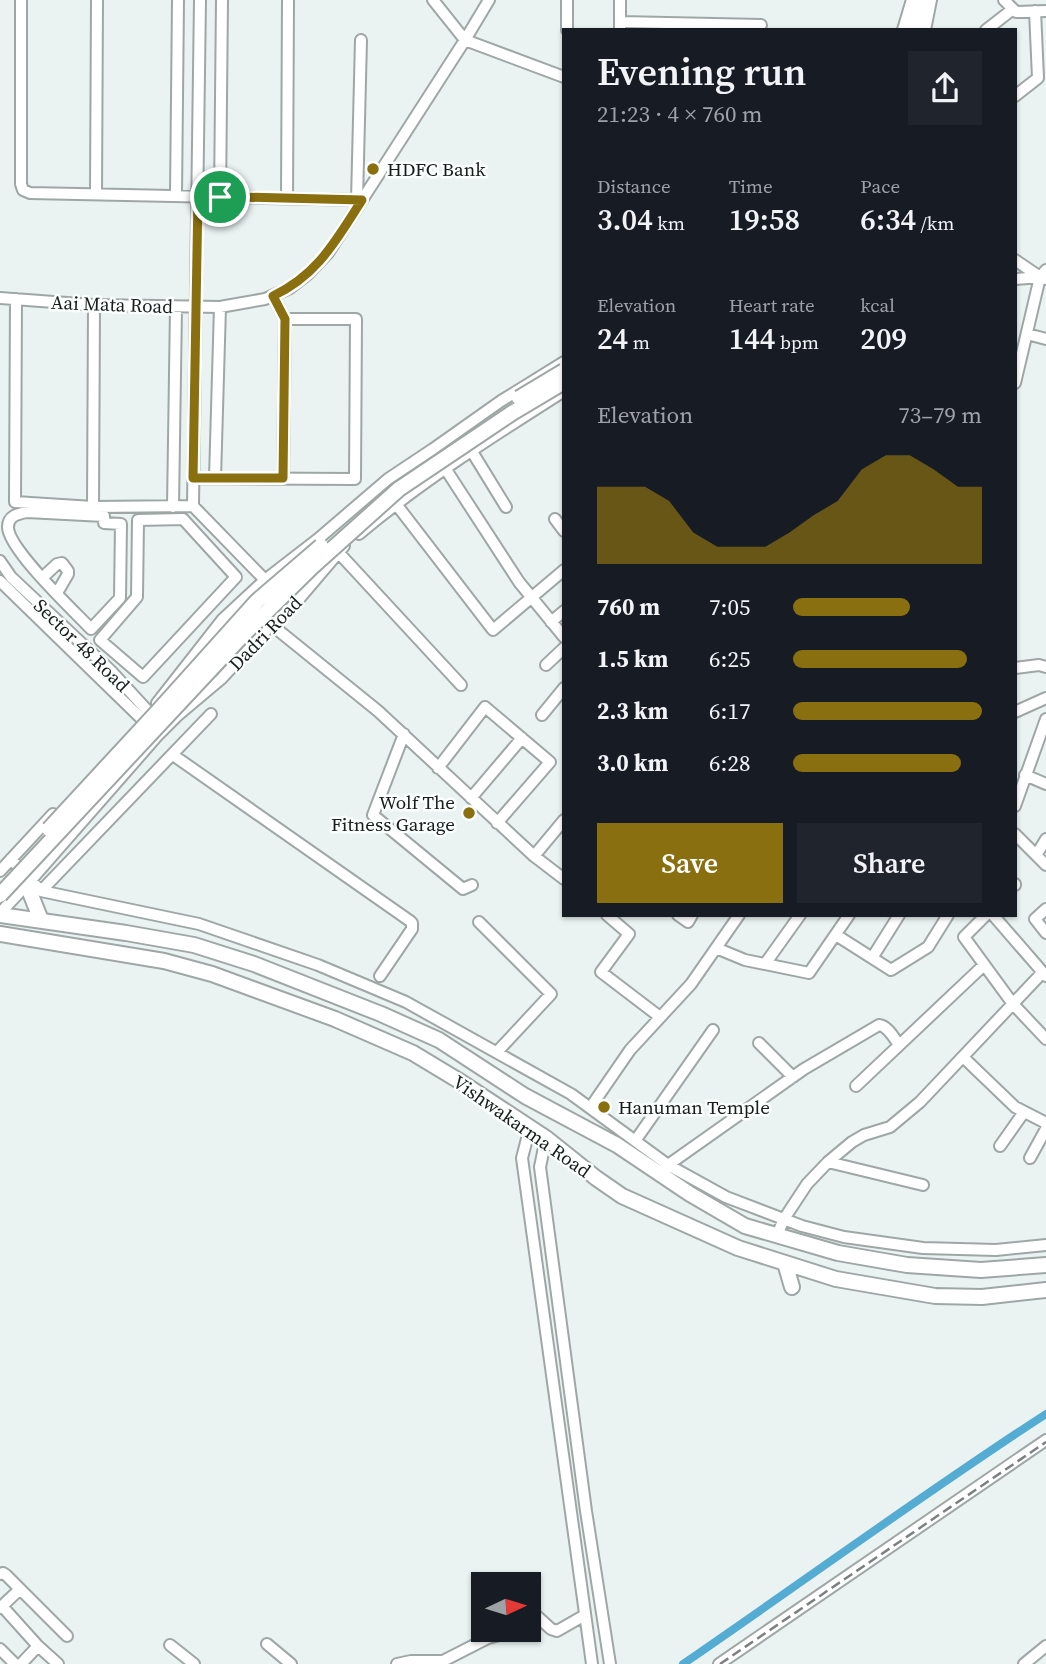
<!DOCTYPE html>
<html lang="en">
<head>
<meta charset="utf-8">
<style>
  :root { --surface:#171b24; --page:#20242c; --text:#f1f3f6; --muted:#9ea1a6; --accent:#8a6f10 }
  body { margin:0; font-family:"Source Serif 4",serif; background:var(--page); color:var(--text); height:100vh; display:flex; flex-direction:column; font-size:26px; white-space:nowrap }
  * { box-sizing:border-box; margin:0 }
  p { font-size:23px; color:var(--muted) }
  .icon { flex:none; width:38px; height:38px; fill:none; stroke:currentColor; stroke-width:2; stroke-linecap:round; stroke-linejoin:round }
  .map { position:relative; flex:1; overflow:hidden }
  .details { position:absolute; left:562px; top:28px; width:455px; height:889px; display:flex; flex-direction:column; background:var(--surface); border-radius:0px; box-shadow:0 2px 5px #0004 }
  .details>* { flex:none }
  .needle { width:46px; rotate:86deg }
  .tools { position:absolute; left:471px; top:1572px; display:grid; gap:14px }
  .tools a { display:grid; place-items:center; width:70px; height:70px; border-radius:0px; background:var(--surface); box-shadow:0 2px 5px #0004; font-size:35px }
  .pin { position:absolute; display:grid; place-items:center; width:60px; height:60px; color:#fff; margin:-30px; border:4px solid #fff; border-radius:50%; box-shadow:0 2px 7px #0007 }
  .round { display:grid; place-items:center; flex:none; width:74px; height:74px; border-radius:0px; background:var(--page) }
  .headline { display:flex; align-items:center; justify-content:space-between; height:119px; padding:0 35px }
  h1 { font-size:38px; font-weight:600; line-height:52px }
  .stats { display:grid; grid-template-columns:repeat(3,1fr); gap:10px; height:119px; padding:7px 35px }
  .stats div { display:grid; align-content:center }
  .stats b { font-size:30px; font-weight:600 }
  .stats small { font-size:19px; font-weight:400 }
  .stats p { font-size:19px }
  .chart { height:196px; padding:14px 35px }
  .chart p { display:flex; justify-content:space-between }
  .chart svg { width:100%; height:126px; margin-top:7px; fill:var(--accent); opacity:.7 }
  .primary-button { display:flex; gap:14px; margin-top:auto; padding:14px 35px }
  .primary-button a { flex:1; height:80px; border-radius:0px; background:var(--accent); color:#fff; font-size:28px; font-weight:600; line-height:80px; text-align:center }
  .primary-button a+a { background:var(--page); color:var(--text) }
  ul { padding:0 35px; list-style:none; font-size:23px }
  li { display:grid; grid-template-columns:112px 84px 1fr; align-items:center; height:52px }
  li i { height:18px; border-radius:9px; background:var(--accent) }
  .map>svg:first-child { display:block }
  .lines { fill:none; stroke-linecap:round; stroke-linejoin:round }
  .canal { stroke:#54acd3; stroke-width:8 }
  .minor-casing { stroke:#9fa7a6; stroke-width:14 }
  .major-casing { stroke:#9fa7a6; stroke-width:18 }
  .minor { stroke:#fff; stroke-width:10 }
  .major { stroke:#fff; stroke-width:14 }
  .rail { stroke:#7b8080; stroke-width:2.5; stroke-dasharray:10 5; stroke-linecap:butt }
  .major-bridge-casing { stroke:#9fa7a6; stroke-width:18; stroke-linecap:butt }
  .major-bridge { stroke:#fff; stroke-width:14 }
  .route-casing { stroke:#fff; stroke-width:14 }
  .route { stroke:#8a6f10; stroke-width:9 }
  .poi-dot { fill:#8a6f10; stroke:#fafffe; stroke-width:2.5 }
  .labels { text-anchor:middle; stroke-width:5; stroke-linejoin:round; paint-order:stroke }
  .poi-label { font-size:19px; fill:#191c1c; stroke:#fafffe; text-anchor:start }
  .street-label { font-size:19px; fill:#191c1c; stroke:#fafffe }
</style>
</head>
<body>
<div class="map">
<svg width="1046" height="1664" viewBox="0 0 1046 1664">
  <rect width="100%" height="100%" fill="#eaf2f2"/>
  <g class="lines">
    <path class="canal" d="M683,1664C804,1581 923,1494 1046,1414"/>
    <defs>
      <path id="minor" d="M21,0V184L23,190L30,193L362,200
        M200,0L193,506L265,580
        M433,0L465,40L564,77
        M567,0V30
        M620,0V30
        M1004,0L1016,12L1046,11
        M620,22L761,25
        M925,30L931,0
        M986,30L1013,9
        M1015,96L1038,78L1035,11
        M96,194L97,0
        M176,196L178,0
        M220,197L222,0
        M287,198L288,0
        M357,200L361,40
        M1015,260L1040,277L1046,279
        M1015,279L1040,277
        M273,296L285,319L283,478
        M0,298L94,305L220,307L265,299L290,288L308,274L328,253L465,40L489,0
        M16,299L15,502L93,507L193,506
        M1027,334L1046,339
        M1015,383L1040,277L1046,270
        M471,450L506,507
        M443,465L519,582L564,637
        M193,478L355,479L356,319H285
        M215,478L220,307
        M396,504L493,630L564,570
        M93,507L94,305
        M173,507L176,307
        M27,512L104,516V523L121,524L120,598L91,629C74,611 8,549 8,527C8,516 17,514 27,512Z
        M183,519L236,577L143,677L100,640L137,597L138,520Z
        M555,519L564,531
        M359,534C423,480 493,436 564,391
        M338,552L461,685
        M0,561L11,577L111,671L157,721
        M42,578L57,564L62,563L68,571V574L57,593
        M0,581L151,728
        M268,622L378,711L534,856L564,879
        M551,622L564,611
        M546,665L564,648
        M1015,668L1039,665L1046,667
        M157,703L222,620L265,580L318,539L388,479L433,449L501,401L564,362
        M1015,712L1046,698
        M542,715L564,688
        M404,734L373,815L463,889L472,885
        M173,755L410,921L412,923V929L380,976
        M438,768L485,707L550,762L497,823
        M1025,775L1046,784
        M471,798L522,738
        M1015,806L1046,719
        M1015,834L1046,865
        M1037,854L1046,839
        M534,856L564,820
        M11,859L41,891L199,924L318,965L406,1002L571,1094L668,1165L726,1197L802,1226L844,1237L923,1248L996,1250L1046,1245
        M0,871L53,814
        M1015,884V885
        M41,891L211,714
        M1046,909L1035,919L1046,933
        M0,913L32,879L158,735L177,716L221,679L271,625L293,606L344,546
        M607,915L629,934L601,972L660,1017
        M678,915L688,922L692,915
        M986,915L964,937L1013,1004L1046,1039
        M993,915L1046,976
        M479,922L551,994L497,1052
        M836,935L891,970L928,947L948,915
        M716,948L745,960L809,973L849,915
        M872,958L899,915
        M765,964L800,915
        M759,1043L793,1077
        M963,1057L1015,1107L1046,1123
        M856,1086L984,965
        M590,1108L630,1050L691,984L739,915
        M530,1127L522,1158L592,1664
        M546,1138L540,1167L586,1511L610,1664
        M635,1141L713,1030
        M1000,1146L1024,1112
        M1030,1158L1046,1129
        M828,1162L923,1185
        M665,1169L668,1165L804,1069L879,1025C888,1026 894,1038 899,1045
        M777,1235L784,1219L807,1184L828,1162L852,1142L864,1135L890,1127L920,1102L1042,973
        M0,1574L3,1573L6,1575L67,1636
        M2,1606L38,1646L58,1664
        M0,1608L20,1589
        M528,1608L551,1629L557,1631L585,1615
        M267,1644L291,1664
        M170,1645L194,1664
        M0,1649L15,1664
        M21,1664L38,1646
        M397,1664L411,1661H443L488,1638L507,1633L511,1629
        M719,1664L1046,1440
        M1024,1664L1046,1646"/>
      <path id="major" d="M905,30L914,0
        M916,30L925,0
        M27,885L41,920
        M0,915L126,933L194,945L254,964L381,1014L439,1040L525,1096L617,1145L690,1194L745,1226L838,1253L907,1265L981,1270L1046,1265
        M0,934L164,961L212,974L335,1019L413,1053L461,1082L546,1138L596,1178L622,1196L738,1248L836,1279L935,1296L982,1297L1046,1290
        M785,1263L792,1287"/>
    </defs>
    <use href="#minor" class="minor-casing"/>
    <use href="#major" class="major-casing"/>
    <use href="#minor" class="minor"/>
    <use href="#major" class="major"/>
    <path class="rail" d="M720,1664L1046,1442"/>
    <defs>
      <path id="major-bridge" d="M519,398L564,371
        M49,829L159,710L257,601L321,546
        M0,895L241,637L312,567L399,489L512,413L564,382"/>
    </defs>
    <use href="#major-bridge" class="major-bridge-casing"/>
    <use href="#major-bridge" class="major-bridge"/>
  </g>
  <g class="lines">
    <defs>
      <path id="route" d="M198,196L362,200C336,240 318,275 273,296L285,319L283,478H193Z"/>
    </defs>
    <use href="#route" class="route-casing"/>
    <use href="#route" class="route"/>
  </g>
  <g class="poi-dot">
    <circle cx="373" cy="169" r="7"/>
    <circle cx="469" cy="813" r="7"/>
    <circle cx="604" cy="1107" r="7"/>
  </g>
  <g class="labels">
    <g class="poi-label">
      <text x="387" y="176">HDFC Bank</text>
      <text x="455" y="809" text-anchor="end">Wolf The<tspan x="455" dy="22">Fitness Garage</tspan></text>
      <text x="618" y="1114">Hanuman Temple</text>
    </g>
    <g class="street-label">
      <text transform="translate(112 304) rotate(2)" y="7">Aai Mata Road</text>
      <text transform="translate(265 633) rotate(-46)" y="7">Dadri Road</text>
      <text transform="translate(82 645) rotate(44)" y="7">Sector 48 Road</text>
      <text transform="translate(522 1126) rotate(35)" y="7">Vishwakarma Road</text>
    </g>
  </g>
</svg>
<div class="tools">
<a><svg class="needle" viewBox="-14 -14 28 28"><path d="M0-13l5 13h-10z" fill="#e53935"/><path d="M0 13l5-13h-10z" fill="#9ea1a6"/></svg></a>
</div>
<div class="pin" style="left:220px;top:197px;background:#1e9e55"><svg class="icon" aria-label="arrive" viewBox="0 0 24 24"><path d="M6 21V4h12l-3 4 3 4H6"/></svg></div>
<section class="details">
<div class="headline"><div><h1>Evening run</h1><p>21:23 · 4 × 760 m</p></div><a class="round"><svg class="icon" aria-label="share" viewBox="0 0 24 24"><path d="M12 15V3M7 8l5-5 5 5M5 13v7h14v-7"/></svg></a></div>
<div class="stats">
<div><p>Distance</p><b>3.04<small> km</small></b></div>
<div><p>Time</p><b>19:58</b></div>
<div><p>Pace</p><b>6:34<small> /km</small></b></div>
</div>
<div class="stats">
<div><p>Elevation</p><b>24<small> m</small></b></div>
<div><p>Heart rate</p><b>144<small> bpm</small></b></div>
<div><p>kcal</p><b>209</b></div>
</div>
<div class="chart"><p><span>Elevation</span>73–79 m</p>
<svg viewBox="0 0 160 44" preserveAspectRatio="none"><path d="M0 44V17L10 17L20 17L30 22L40 33L50 38L60 38L70 38L80 33L90 27L100 22L110 11L120 6L130 6L140 11L150 17L160 17V44z"/></svg>
</div>
<ul>
<li><b>760 m</b>7:05<i style="width:62%"></i></li>
<li><b>1.5 km</b>6:25<i style="width:92%"></i></li>
<li><b>2.3 km</b>6:17<i style="width:100%"></i></li>
<li><b>3.0 km</b>6:28<i style="width:89%"></i></li>
</ul>
<div class="primary-button"><a>Save</a><a>Share</a></div>
</section>
</div>
</body>
</html>
